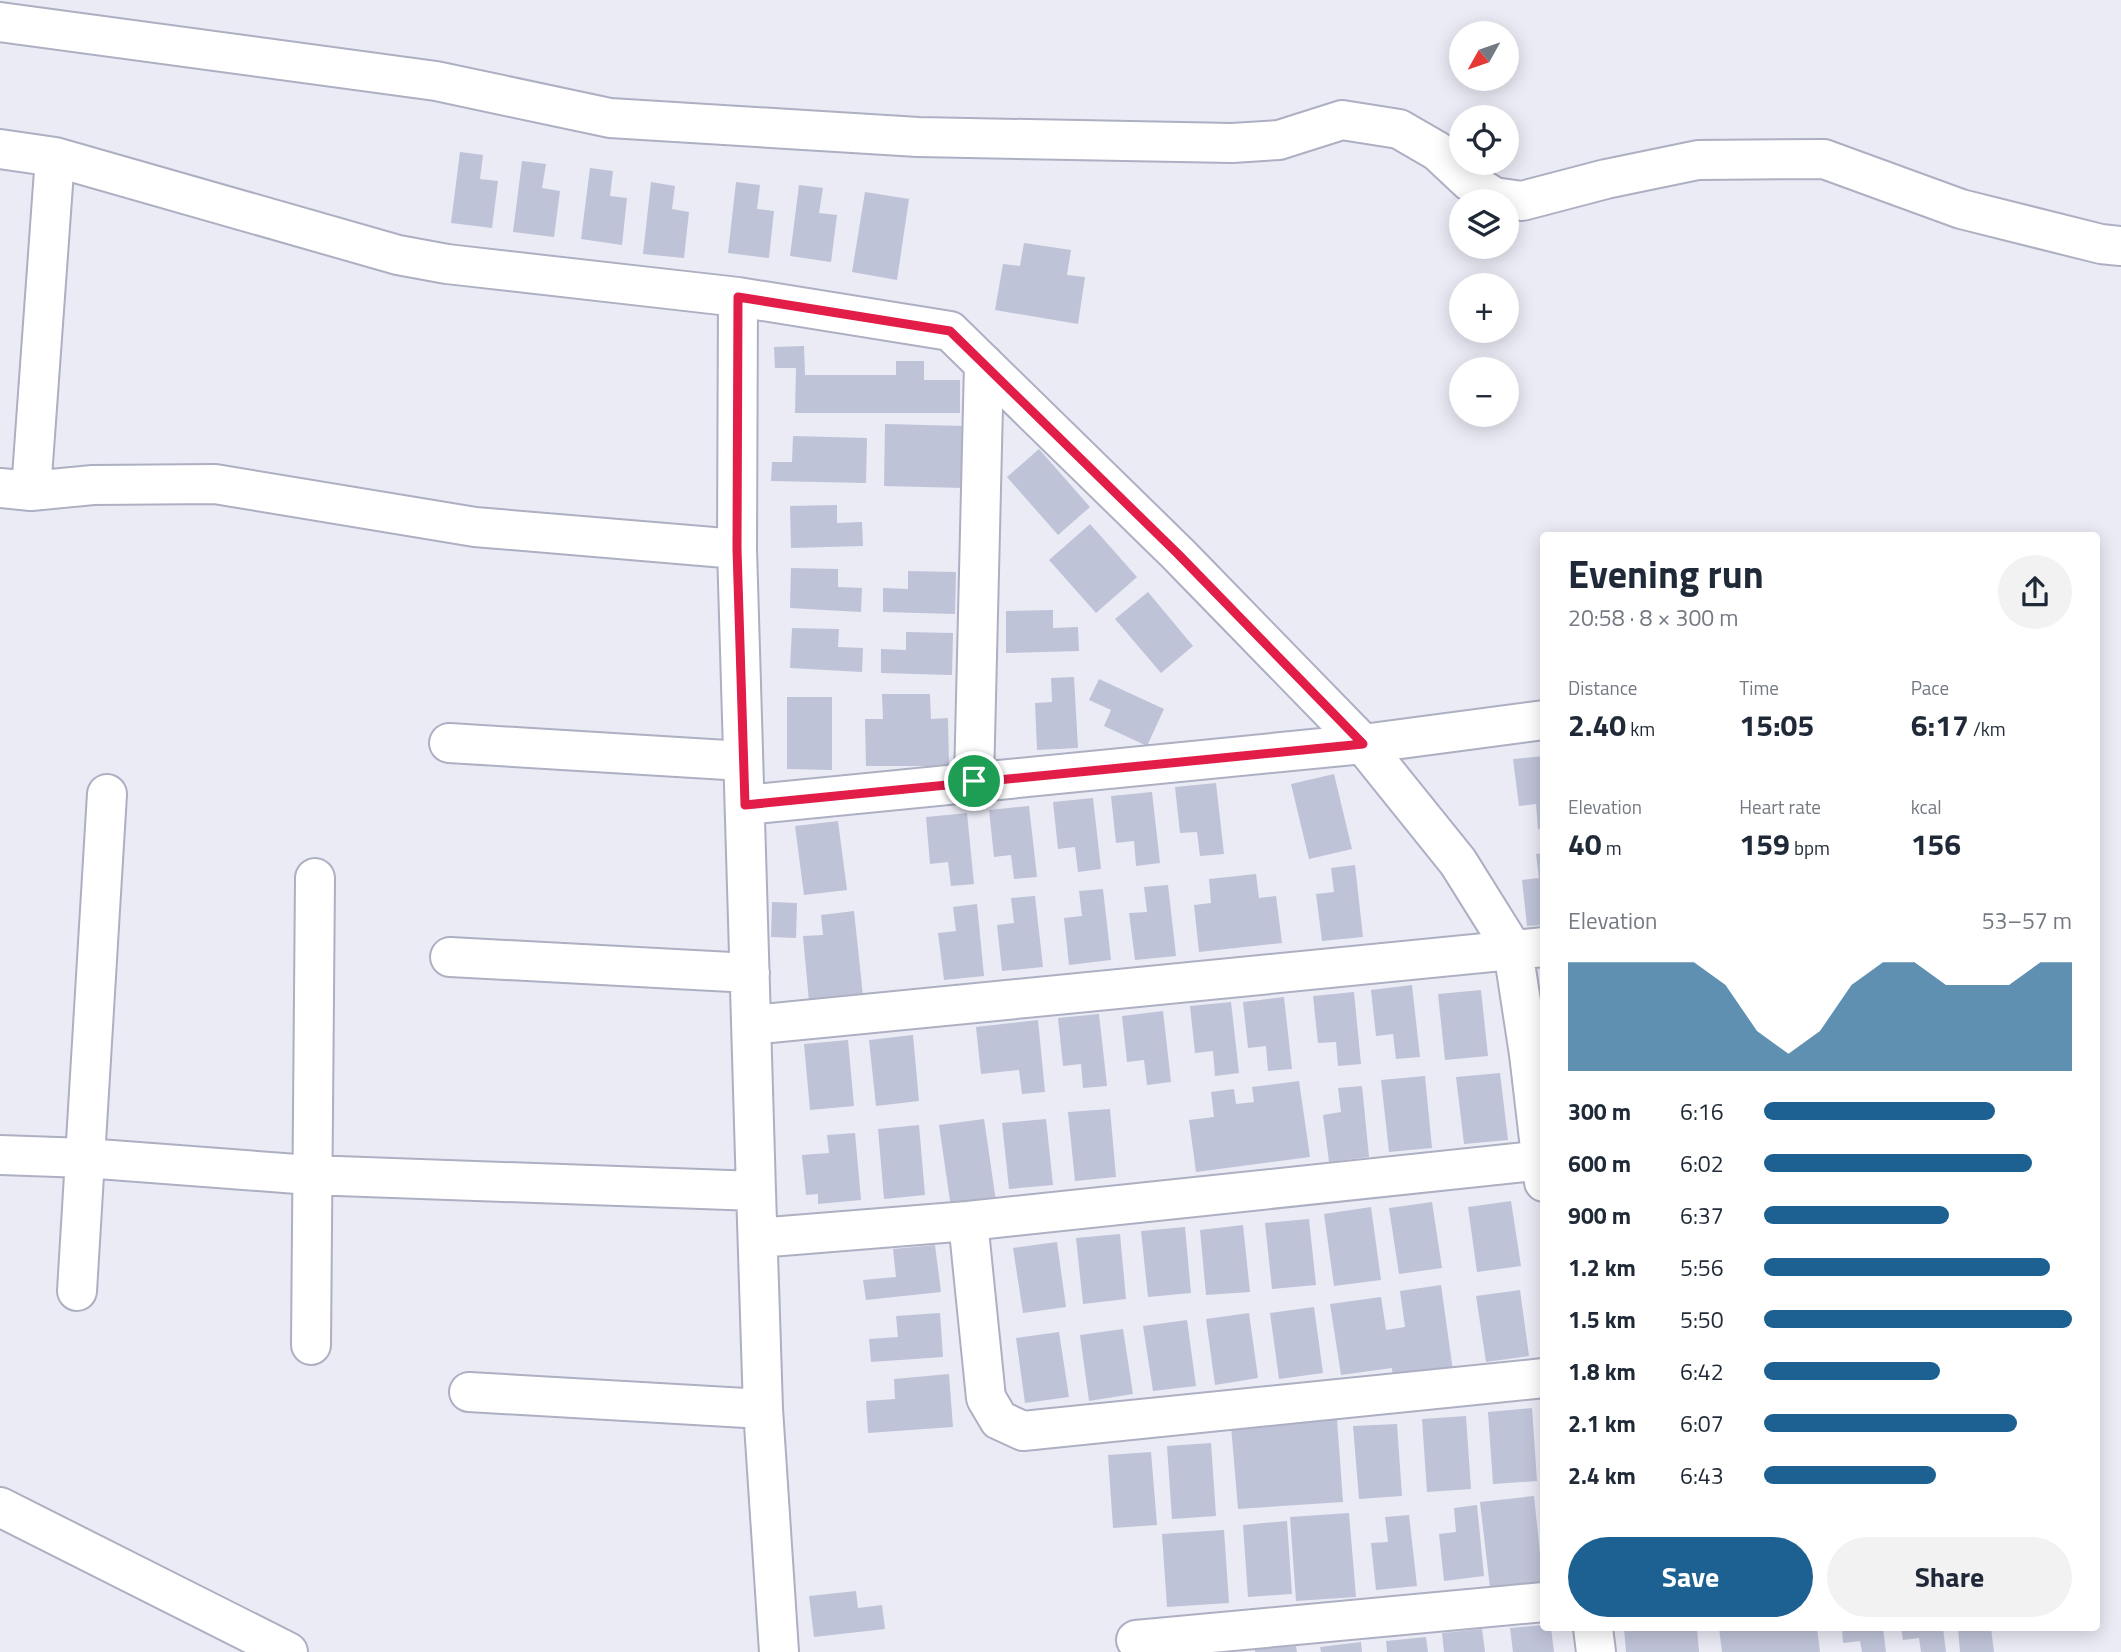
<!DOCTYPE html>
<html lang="en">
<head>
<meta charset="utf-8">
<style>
  :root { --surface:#fff; --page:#f2f2f3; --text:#1f2937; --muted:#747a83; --accent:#1c6191 }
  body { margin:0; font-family:"Titillium Web",sans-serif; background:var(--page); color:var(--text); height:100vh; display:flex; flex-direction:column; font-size:26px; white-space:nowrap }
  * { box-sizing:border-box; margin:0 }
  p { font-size:23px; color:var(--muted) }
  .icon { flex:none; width:38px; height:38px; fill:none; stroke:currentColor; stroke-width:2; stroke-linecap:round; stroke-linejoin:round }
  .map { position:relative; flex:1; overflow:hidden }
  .side { position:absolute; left:1540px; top:532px; width:560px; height:1099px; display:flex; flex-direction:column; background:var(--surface); border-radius:7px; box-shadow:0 4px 18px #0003 }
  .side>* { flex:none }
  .needle { width:46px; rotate:230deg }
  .controls { position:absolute; left:1449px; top:21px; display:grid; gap:14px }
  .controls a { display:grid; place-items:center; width:70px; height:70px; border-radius:50%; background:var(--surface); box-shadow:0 4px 18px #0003; font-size:35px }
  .pin { position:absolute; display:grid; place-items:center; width:60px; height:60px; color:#fff; margin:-30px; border:4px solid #fff; border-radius:50%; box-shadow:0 2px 7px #0007 }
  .round { display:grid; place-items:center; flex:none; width:74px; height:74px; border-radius:37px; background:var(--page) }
  .headline { display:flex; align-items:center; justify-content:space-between; height:119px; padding:0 28px }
  h1 { font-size:38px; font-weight:700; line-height:52px }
  .metrics { display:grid; grid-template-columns:repeat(3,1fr); gap:10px; height:119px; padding:7px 28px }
  .metrics div { display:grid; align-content:center }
  .metrics b { font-size:30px; font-weight:700 }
  .metrics small { font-size:19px; font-weight:400 }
  .metrics p { font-size:19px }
  .chart { height:196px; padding:14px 28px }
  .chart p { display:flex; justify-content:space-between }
  .chart svg { width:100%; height:126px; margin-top:7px; fill:var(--accent); opacity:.7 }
  .cta { display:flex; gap:14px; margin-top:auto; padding:14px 28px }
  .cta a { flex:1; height:80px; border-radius:42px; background:var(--accent); color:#fff; font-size:28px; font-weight:700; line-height:80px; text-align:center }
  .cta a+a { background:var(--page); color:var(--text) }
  ul { padding:0 28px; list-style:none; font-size:23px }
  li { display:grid; grid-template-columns:112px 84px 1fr; align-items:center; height:52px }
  li i { height:18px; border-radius:9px; background:var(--accent) }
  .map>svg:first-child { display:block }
  .building { fill:#bfc3d8 }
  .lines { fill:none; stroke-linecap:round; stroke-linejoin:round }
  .minor-casing { stroke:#adafc2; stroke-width:42 }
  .minor { stroke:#fff; stroke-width:38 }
  .route-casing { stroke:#fff; stroke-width:14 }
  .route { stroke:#e11d48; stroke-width:9 }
</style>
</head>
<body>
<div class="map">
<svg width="2121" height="1652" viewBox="0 0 2121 1652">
  <rect width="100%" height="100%" fill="#ebebf6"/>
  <path class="building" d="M460,152L483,155L480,179L498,181L492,228L451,223Z
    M522,161L546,164L542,188L560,191L554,237L513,232Z
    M590,168L613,171L610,196L627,198L622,245L581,239Z
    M651,182L675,186L672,209L689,212L684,258L643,254Z
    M736,182L760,185L757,209L774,211L769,258L728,253Z
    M799,185L823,188L819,213L837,215L831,262L790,256Z
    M865,192L909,199L897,280L852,272Z
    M1024,243L1071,250L1067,275L1085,277L1078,324L995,310L1003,264L1020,266Z
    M804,346L805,375H896V361H924V380H960V413H795L796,368H775L774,347Z
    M885,424L965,426L964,488L884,486Z
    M793,436L867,438L866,483L771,481L772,462H792Z
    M1039,449L1090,507L1058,535L1007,477Z
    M837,505V523L862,522L863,546L791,548L790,506Z
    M1090,524L1137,577L1096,613L1049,560Z
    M791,568L838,569V587L862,588L861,612L790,608Z
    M908,571L956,572L955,614L883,612V588L908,589Z
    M1148,592L1193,646L1161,673L1115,619Z
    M1053,610V628L1078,627L1079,651L1006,653V611Z
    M792,628L839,629L838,647L863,648L862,672L790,668Z
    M906,632L953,633L952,675L881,673V649L906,650Z
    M1074,677L1078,748L1037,750L1035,703L1052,702L1051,678Z
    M1099,679L1164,709L1147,746L1104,726L1111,710L1089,700Z
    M882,694H930L931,719L948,718L949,766H866L865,719H883Z
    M787,697H832V770L787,769Z
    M1544,756V828L1538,829L1536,804L1519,806L1513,759Z
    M1334,774L1352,849L1309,859L1291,784Z
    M1216,783L1224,854L1200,856L1197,832L1180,833L1175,787Z
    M1152,792L1160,863L1136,866L1134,841L1116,843L1111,796Z
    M1093,798L1101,869L1078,872L1075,847L1058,849L1053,802Z
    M1029,806L1037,877L1014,879L1011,855L994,857L989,810Z
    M967,813L974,884L951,886L948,862L930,864L926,817Z
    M838,821L847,890L804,895L795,826Z
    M1544,853V925L1527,926L1522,880L1539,878L1536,854Z
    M1355,865L1363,937L1322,941L1316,894L1334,892L1331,868Z
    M1256,874L1259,898L1276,896L1282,943L1199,952L1194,905L1211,903L1209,879Z
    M1168,885L1176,956L1135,960L1129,913L1147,912L1144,887Z
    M1103,889L1111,960L1069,965L1064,918L1082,916L1079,891Z
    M1035,896L1043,967L1002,971L997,925L1014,923L1011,898Z
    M772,902L797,903L796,938L771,937Z
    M977,904L984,976L944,980L938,933L956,931L953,907Z
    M854,911L863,996L809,1002L803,936L823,935L821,915Z
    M1412,985L1420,1057L1396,1059L1393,1034L1376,1036L1371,990Z
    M1481,990L1488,1056L1445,1060L1438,994Z
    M1354,992L1361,1064L1338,1066L1336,1042L1318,1043L1313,996Z
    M1284,997L1292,1069L1268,1071L1266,1046L1248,1048L1243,1002Z
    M1231,1002L1239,1073L1215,1076L1213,1051L1195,1053L1190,1006Z
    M1163,1011L1171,1082L1147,1085L1144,1060L1127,1062L1122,1016Z
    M1099,1014L1107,1086L1083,1088L1081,1064L1063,1066L1058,1018Z
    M1038,1020L1045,1092L1022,1094L1019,1070L981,1074L976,1027Z
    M913,1035L919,1101L876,1106L869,1040Z
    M848,1040L854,1106L810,1110L804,1044Z
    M1500,1073L1508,1140L1464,1144L1456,1077Z
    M1425,1076L1432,1148L1389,1152L1381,1080Z
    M1299,1081L1310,1157L1196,1172L1189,1120L1214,1117L1211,1092L1234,1089L1236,1104L1254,1102L1252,1087Z
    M1362,1086L1369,1157L1329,1162L1323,1115L1341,1112L1338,1088Z
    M1110,1109L1116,1177L1075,1181L1068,1112Z
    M984,1119L996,1201L951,1208L939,1125Z
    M1046,1119L1053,1185L1009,1189L1002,1123Z
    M919,1125L925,1195L884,1199L878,1129Z
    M855,1133L861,1200L818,1204V1194L806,1195L802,1155L829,1153L827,1135Z
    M1511,1201L1521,1266L1477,1272L1468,1207Z
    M1432,1202L1442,1268L1399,1274L1389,1208Z
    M1371,1207L1381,1280L1334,1286L1324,1214Z
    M1309,1219L1316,1285L1272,1289L1265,1223Z
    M1243,1225L1250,1292L1206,1295L1200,1230Z
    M1185,1227L1191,1293L1148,1297L1141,1231Z
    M1120,1234L1126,1299L1083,1304L1076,1238Z
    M1057,1242L1066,1307L1023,1313L1013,1248Z
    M935,1245L941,1292L866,1300L863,1280L896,1277L893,1249Z
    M1441,1285L1453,1371L1393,1380L1392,1368L1341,1375L1330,1304L1381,1297L1386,1330L1405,1327L1400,1291Z
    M1520,1290L1529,1356L1486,1362L1476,1296Z
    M1314,1307L1323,1373L1279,1379L1270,1313Z
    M940,1313L943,1357L871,1362L869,1339L898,1337L896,1316Z
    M1249,1313L1258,1378L1215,1385L1206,1319Z
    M1187,1320L1196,1386L1153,1391L1143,1326Z
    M1123,1329L1133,1394L1089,1401L1080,1335Z
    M1059,1332L1069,1397L1025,1403L1016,1338Z
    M949,1374L953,1427L868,1433L866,1401L895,1399L894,1379Z
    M1532,1408L1537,1481L1493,1484L1488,1412Z
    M1466,1416L1471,1489L1427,1492L1422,1419Z
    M1337,1419L1343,1502L1238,1509L1231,1426Z
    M1397,1424L1402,1496L1359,1499L1353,1426Z
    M1211,1443L1216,1516L1172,1519L1167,1446Z
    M1151,1452L1157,1525L1113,1528L1108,1455Z
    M1534,1496L1543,1582L1490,1588L1480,1502Z
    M1477,1505L1484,1576L1444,1581L1439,1534L1456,1532L1454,1508Z
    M1349,1513L1356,1597L1296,1601L1290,1517Z
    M1409,1515L1417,1586L1376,1590L1371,1543L1388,1542L1385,1517Z
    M1287,1521L1292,1594L1248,1597L1243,1525Z
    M1224,1530L1229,1603L1167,1607L1162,1534Z
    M856,1591L858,1608L882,1605L885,1629L814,1637L809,1596Z
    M1544,1625V1628H1551L1554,1652H1513L1510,1628Z
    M1624,1628H1697L1699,1652H1626Z
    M1719,1628H1817L1820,1652H1722Z
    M1842,1628H1883L1886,1652H1862L1860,1641L1843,1643Z
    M1901,1628H1943L1946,1652H1921L1919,1638L1903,1640Z
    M1958,1628H1991L1994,1652H1960Z
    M1482,1629L1485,1652H1444L1442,1633Z
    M1426,1637L1428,1652H1387L1386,1641Z
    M1361,1642L1362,1652H1321L1320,1647Z
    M1296,1646L1297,1652H1255V1649Z"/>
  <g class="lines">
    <defs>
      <path id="minor" d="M0,22L436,81L610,118L918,137L1232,143L1279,140L1342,120L1399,129L1437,151L1469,181L1494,197L1522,201L1606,179L1698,160L1824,159L1961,209L2101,244L2121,246
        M0,149L55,157L398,255L447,264L738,297L950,331L1178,554L1363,744L1458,862L1513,950L1529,1054L1544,1182
        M738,297L737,549L756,1191L763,1409L779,1652
        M0,488L31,491L93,485L215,484L475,527L737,549
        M31,491L55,157
        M449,743L743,761
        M974,781L984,364
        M745,805L1363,744L1544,720
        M450,957L750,973
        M752,1025L1544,947
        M0,1155L85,1158L310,1175L756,1191
        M968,1221L986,1398L999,1420L1023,1431L1544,1378
        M758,1238L968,1221L1544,1160
        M77,1291L107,794
        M311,1345L315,878
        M469,1392L763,1409
        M0,1507L288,1652
        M1593,1628L1596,1652
        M1136,1640L1544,1602"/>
    </defs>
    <use href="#minor" class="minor-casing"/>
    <use href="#minor" class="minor"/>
  </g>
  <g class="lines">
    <defs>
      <path id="route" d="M738,297L950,331L1178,554L1363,744L745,805L737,549Z"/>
    </defs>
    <use href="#route" class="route-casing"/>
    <use href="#route" class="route"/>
  </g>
</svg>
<div class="controls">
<a><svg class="needle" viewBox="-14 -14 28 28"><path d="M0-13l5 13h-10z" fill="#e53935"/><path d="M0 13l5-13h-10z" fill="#747a83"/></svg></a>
<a><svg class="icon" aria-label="locate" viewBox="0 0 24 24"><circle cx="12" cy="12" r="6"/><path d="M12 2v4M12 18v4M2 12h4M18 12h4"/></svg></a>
<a><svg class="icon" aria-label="layers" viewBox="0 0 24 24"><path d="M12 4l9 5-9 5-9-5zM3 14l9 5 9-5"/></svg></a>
<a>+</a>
<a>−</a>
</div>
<div class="pin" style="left:974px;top:781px;background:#1e9e55"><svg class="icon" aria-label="arrive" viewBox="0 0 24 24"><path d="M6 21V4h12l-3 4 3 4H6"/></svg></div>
<section class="side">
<div class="headline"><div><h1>Evening run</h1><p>20:58 · 8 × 300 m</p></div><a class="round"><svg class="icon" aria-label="share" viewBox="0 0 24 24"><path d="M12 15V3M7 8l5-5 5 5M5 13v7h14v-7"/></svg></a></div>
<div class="metrics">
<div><p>Distance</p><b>2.40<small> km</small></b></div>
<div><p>Time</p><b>15:05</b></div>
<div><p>Pace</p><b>6:17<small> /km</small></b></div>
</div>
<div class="metrics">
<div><p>Elevation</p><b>40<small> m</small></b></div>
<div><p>Heart rate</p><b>159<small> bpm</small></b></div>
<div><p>kcal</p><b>156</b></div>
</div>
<div class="chart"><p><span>Elevation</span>53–57 m</p>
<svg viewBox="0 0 160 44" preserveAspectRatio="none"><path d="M0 44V6L10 6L20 6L30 6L40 6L50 14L60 30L70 38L80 30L90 14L100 6L110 6L120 14L130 14L140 14L150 6L160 6V44z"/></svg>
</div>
<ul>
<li><b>300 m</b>6:16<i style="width:75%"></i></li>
<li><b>600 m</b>6:02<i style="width:87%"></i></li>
<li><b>900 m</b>6:37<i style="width:60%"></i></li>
<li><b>1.2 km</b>5:56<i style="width:93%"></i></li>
<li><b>1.5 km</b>5:50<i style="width:100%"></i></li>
<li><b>1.8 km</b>6:42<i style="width:57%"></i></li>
<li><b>2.1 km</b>6:07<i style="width:82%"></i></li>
<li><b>2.4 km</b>6:43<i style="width:56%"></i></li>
</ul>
<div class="cta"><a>Save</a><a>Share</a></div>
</section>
</div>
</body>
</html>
